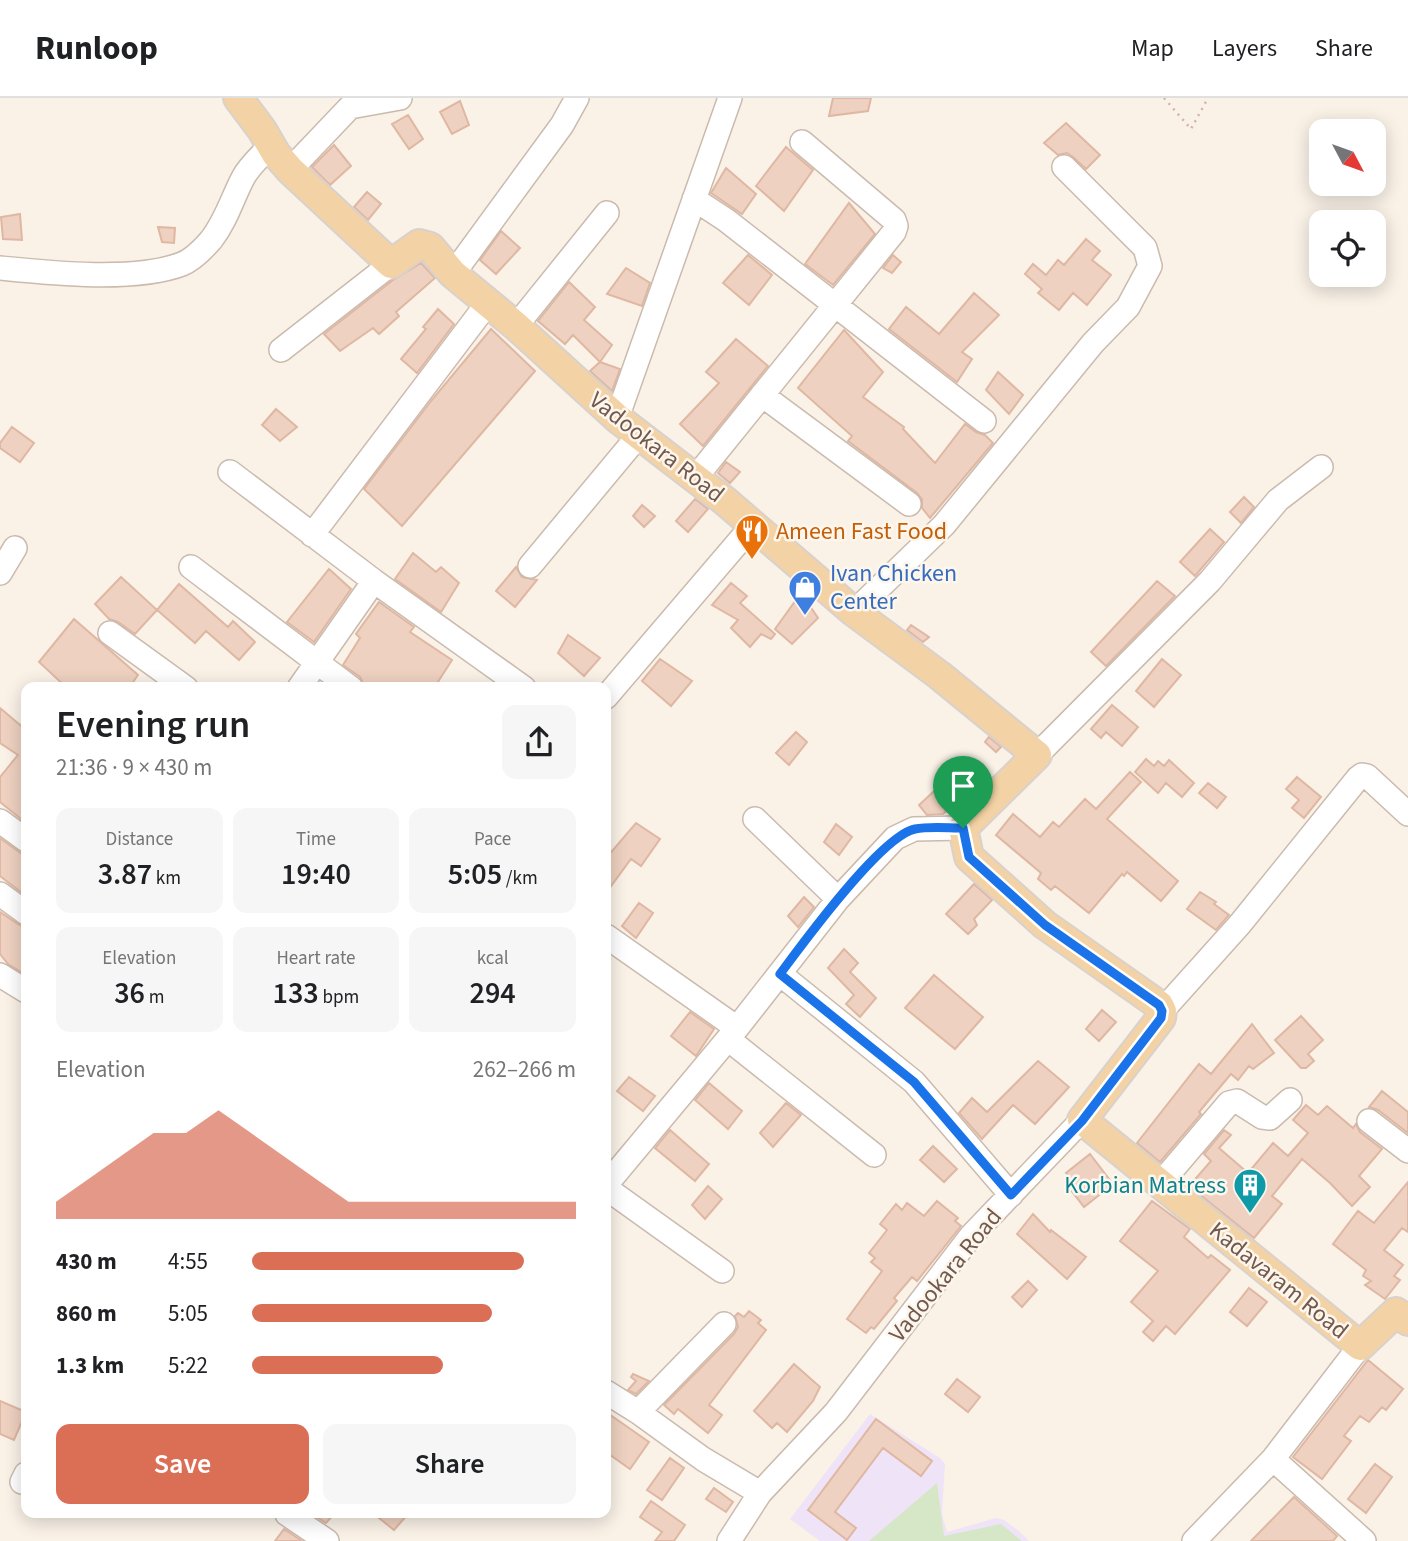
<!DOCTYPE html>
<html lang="en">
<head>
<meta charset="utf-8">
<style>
  :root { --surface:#fff; --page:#f6f6f6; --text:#202124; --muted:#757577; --line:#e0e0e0; --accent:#da6f56 }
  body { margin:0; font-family:"Source Sans 3",sans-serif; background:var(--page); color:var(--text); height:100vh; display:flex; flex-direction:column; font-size:26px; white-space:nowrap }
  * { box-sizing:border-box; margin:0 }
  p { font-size:23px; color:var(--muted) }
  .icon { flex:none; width:38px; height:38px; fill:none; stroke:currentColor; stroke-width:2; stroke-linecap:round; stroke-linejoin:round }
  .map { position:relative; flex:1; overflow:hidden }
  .drawer { position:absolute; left:21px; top:584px; width:590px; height:836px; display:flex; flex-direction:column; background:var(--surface); border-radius:14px; box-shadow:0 4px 18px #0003 }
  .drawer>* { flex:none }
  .needle { width:46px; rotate:131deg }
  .fabs { position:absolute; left:1309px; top:21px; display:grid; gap:14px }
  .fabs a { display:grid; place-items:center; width:77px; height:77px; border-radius:14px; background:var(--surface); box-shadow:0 4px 18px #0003; font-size:35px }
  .pin { position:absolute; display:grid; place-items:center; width:60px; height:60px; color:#fff; margin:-72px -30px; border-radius:50% 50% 50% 0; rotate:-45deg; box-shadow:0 0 7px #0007 }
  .pin .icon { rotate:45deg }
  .round { display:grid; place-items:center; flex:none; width:74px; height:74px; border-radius:14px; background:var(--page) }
  .headline { display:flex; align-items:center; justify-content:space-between; height:119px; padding:0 35px }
  h1 { font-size:38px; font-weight:600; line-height:52px }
  .stats { display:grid; grid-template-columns:repeat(3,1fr); gap:10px; height:119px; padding:7px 35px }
  .stats div { display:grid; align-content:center; border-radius:14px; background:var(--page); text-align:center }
  .stats b { font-size:30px; font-weight:600 }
  .stats small { font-size:19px; font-weight:400 }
  .stats p { font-size:19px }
  .chart { height:196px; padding:14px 35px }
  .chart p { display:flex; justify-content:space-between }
  .chart svg { width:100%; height:126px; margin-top:7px; fill:var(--accent); opacity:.7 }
  .primary-button { display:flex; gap:14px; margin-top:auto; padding:14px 35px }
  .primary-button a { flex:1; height:80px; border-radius:14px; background:var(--accent); color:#fff; font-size:28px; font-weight:600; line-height:80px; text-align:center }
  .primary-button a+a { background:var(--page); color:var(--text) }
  ul { padding:0 35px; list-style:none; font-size:23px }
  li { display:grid; grid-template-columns:112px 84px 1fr; align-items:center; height:52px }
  li i { height:18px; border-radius:9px; background:var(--accent) }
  header { display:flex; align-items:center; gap:42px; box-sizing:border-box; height:98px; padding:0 35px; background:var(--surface); border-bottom:2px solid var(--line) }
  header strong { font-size:33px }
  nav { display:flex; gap:38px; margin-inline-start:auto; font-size:24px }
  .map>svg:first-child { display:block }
  .education { fill:#efe3f7 }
  .green { fill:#d5e7c6 }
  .building { fill:#eed1c0; stroke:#dfb7a2; stroke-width:2 }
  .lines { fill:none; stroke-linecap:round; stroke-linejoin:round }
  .minor-casing { stroke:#cbbaae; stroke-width:26 }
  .major-casing { stroke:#d8d1cd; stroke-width:32 }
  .path { stroke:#d2b4a4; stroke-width:2.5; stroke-dasharray:2 5; stroke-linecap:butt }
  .minor { stroke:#fff; stroke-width:23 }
  .major { stroke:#f3d3a5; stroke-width:28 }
  .route-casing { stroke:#fff; stroke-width:14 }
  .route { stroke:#1a73e8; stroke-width:9 }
  .labels { text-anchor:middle; stroke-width:5; stroke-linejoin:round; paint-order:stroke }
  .street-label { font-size:24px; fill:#72594d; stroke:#fdf6ed }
  .food-label { font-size:24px; fill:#c56008; stroke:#fdf6ed; text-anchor:start }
  .shop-label { font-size:24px; fill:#366cbe; stroke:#fdf6ed; text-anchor:start }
  .culture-label { font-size:24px; fill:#0d838f; stroke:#fdf6ed; text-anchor:end }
</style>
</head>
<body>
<header>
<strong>Runloop</strong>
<nav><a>Map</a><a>Layers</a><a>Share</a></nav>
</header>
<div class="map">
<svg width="1408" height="1443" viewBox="0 0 1408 1443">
  <rect width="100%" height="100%" fill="#faf2e7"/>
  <path class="education" d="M870,1316L940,1360L945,1366L942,1416L947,1434L996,1420L1004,1422L1019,1433L1029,1443H820L790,1421Z"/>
  <path class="green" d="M937,1385L944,1438L1001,1426L1022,1443H869Z"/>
  <path class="building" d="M833,0H871L868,13L829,18Z
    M460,3L469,27L452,36L440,14Z
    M408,17L423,41L409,51L392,26Z
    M1066,25L1100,57L1086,71L1073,59L1067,55L1058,57L1044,45Z
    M334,47L351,68L330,87L312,69Z
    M786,49L813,72L784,113L756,88Z
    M726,70L756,96L742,116L711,95Z
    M367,94L381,106L368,122L354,109Z
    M849,105L875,136L833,187L805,166Z
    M20,116L22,142L3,141L1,119Z
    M158,129L175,130L174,145L162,144Z
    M501,133L520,150L496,176L480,162Z
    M1086,141L1100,153L1092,162L1111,177L1087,207L1073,195L1059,212L1038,195L1042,191L1025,176L1033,166L1046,177L1058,162L1064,167Z
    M748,157L772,177L749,207L723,185Z
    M893,157L901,164L892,175L883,170Z
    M421,165L435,180L396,214L399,218L379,236L373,230L340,253L324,236L393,182Z
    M626,170L650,185L642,208L607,196Z
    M569,184L595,209L584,222L612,247L600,264L573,237L565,246L538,223Z
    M974,195L999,217L962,254L972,261L957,284L889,231L906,209L939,236Z
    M438,211L454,226L417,275L401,261L426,231L423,229Z
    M491,231L535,273L402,428L364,391L431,303Z
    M844,232L883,274L863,299L904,329L903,331L935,365L965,326L976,334L985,337L993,345L930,420L922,410V401L917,395L848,343L852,338L798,290Z
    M736,241L768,268L703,348L680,326L719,285L706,274Z
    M600,264L620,271L612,293L590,273Z
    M998,274L1023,297L1009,316L986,292Z
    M276,311L297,329L280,343L262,327Z
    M12,329L34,345L20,364L0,350V345Z
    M726,364L740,374L730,385L718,375Z
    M1244,399L1254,409L1241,425L1230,414Z
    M695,401L708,411L688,434L676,423Z
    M642,407L655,418L644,429L633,418Z
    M1210,431L1224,444L1195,478L1180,464Z
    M413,455L436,474L441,469L459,485L441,514L395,481Z
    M516,469L522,479L537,482L515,509L496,493Z
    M329,471L351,491L314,544L287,524Z
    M121,479L157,512L135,536L118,524L109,521L95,506Z
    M1157,483L1175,498L1106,568L1091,554Z
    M731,485L747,498L740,505L775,536L771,541L761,536L750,549L731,530L738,522L712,507Z
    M179,486L228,529L233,523L255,544L239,562L206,533L195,545L157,512Z
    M801,495L818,520L792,546L775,531Z
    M379,504L414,529L410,534L452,562L434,590H365L360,579L343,567L360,540L356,536Z
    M74,521L138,577L129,590H67L39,564Z
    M911,527L929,539L923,544L907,532Z
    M568,537L600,560L584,578L558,555Z
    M660,561L692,583L671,608L642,583Z
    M1162,561L1181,577L1154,609L1136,593Z
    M1112,607L1138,629L1122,648L1106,634L1101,640L1091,631Z
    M0,610L26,632V725L0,704V679L18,657L0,645Z
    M796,634L807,644L789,667L776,655Z
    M989,639L1001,649L996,654L985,644Z
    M1146,661L1154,668L1158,663L1164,668L1169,662L1194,685L1182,699L1166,685L1158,695L1135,674Z
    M1130,674L1141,684L1107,721L1178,783L1161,803L1127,774L1124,778L1122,776L1089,815L1055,788L1051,792L1038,781L1041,775L996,737L1013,716L1040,739L1053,724L1059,729L1085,701L1096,711Z
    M1297,679L1321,699L1304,720L1292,710L1299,702L1286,691Z
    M945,683L961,700L943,716L927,717L919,707Z
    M1208,685L1226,699L1217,710L1199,695Z
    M636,725L660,741L641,768L631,761L606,795V760Z
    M836,726L852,739L839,757L824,744Z
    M0,740L26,759V798L0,778Z
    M974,786L992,802L974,821L977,827L968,836L946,816Z
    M1200,794L1216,804L1214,806L1229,817L1216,832L1187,811Z
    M804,799L814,809L798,829L788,818Z
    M639,805L653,815L636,840L622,828Z
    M0,814L18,826L26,829V877L8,866L0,856Z
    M844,851L858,865L850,874L876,900L860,919L846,906L854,897L828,870Z
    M934,877L983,919L955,951L905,910Z
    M1102,912L1116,924L1099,943L1086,931Z
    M690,914L714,931L696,958L671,938Z
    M1301,918L1323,942L1308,956L1314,963L1306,970H1301L1275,942Z
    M1252,926L1274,955L1253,971L1249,968L1238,982L1231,976L1199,1014L1201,1016L1160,1064L1137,1045L1199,966L1211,976Z
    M1038,963L1069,989L1035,1026L1013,1007L982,1041L959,1015L972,1000L987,1014Z
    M629,979L655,998L643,1013L617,993Z
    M709,985L742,1013L728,1031L695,1002Z
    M1382,993L1408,1014V1035L1378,1012L1369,1009Z
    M786,1005L801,1017L773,1049L760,1035Z
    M1306,1007L1318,1017L1327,1008L1353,1030L1356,1026L1360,1034L1382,1051L1359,1078L1370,1089L1352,1108L1330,1085L1302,1061L1272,1098L1282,1106L1254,1140L1189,1088L1211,1063L1204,1056L1224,1032L1231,1037L1219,1050L1248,1075L1273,1045L1288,1058L1308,1035L1293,1022Z
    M670,1032L709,1066L695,1083L655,1050Z
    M933,1048L957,1071L944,1084L920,1062Z
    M1090,1056L1113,1086L1084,1109L1067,1087L1073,1083L1066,1075Z
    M1408,1084V1134L1402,1130L1384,1152L1403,1167L1394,1178L1400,1182L1385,1201L1365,1187L1371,1183L1363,1178L1366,1172L1333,1146L1358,1113L1374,1125Z
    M708,1088L722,1101L705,1121L692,1107Z
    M937,1103L958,1120L955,1123L961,1128L917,1183L912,1179L894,1200L897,1203L874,1231L871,1229L866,1235L847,1221L882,1173L871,1164L875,1160L869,1155L887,1132L880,1126L896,1106L902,1112L907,1105L924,1118Z
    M1152,1103L1190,1131L1184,1139L1208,1160L1211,1157L1230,1172L1175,1236L1166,1228L1153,1243L1143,1234L1153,1223L1131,1204L1158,1173L1120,1143Z
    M1033,1116L1050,1134L1051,1132L1086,1159L1067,1181L1017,1136Z
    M1028,1183L1037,1192L1022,1209L1012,1199Z
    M1249,1190L1267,1204L1247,1228L1230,1214Z
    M749,1213L761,1222L758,1225L766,1232L709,1307L722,1317L708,1335L678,1311L674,1316L664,1307L734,1236L738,1229L735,1218L738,1215L744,1219Z
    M1368,1262L1403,1291L1386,1312L1382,1309L1369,1324L1360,1318L1344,1338L1351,1343L1322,1381L1293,1359Z
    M794,1266L820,1289L813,1303L787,1334L777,1325L772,1330L754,1313Z
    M633,1276L649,1283L636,1296L628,1292L636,1283L631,1279Z
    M957,1281L980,1299L968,1314L945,1296Z
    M0,1303L26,1314L14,1342L0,1336Z
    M606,1314L649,1344L630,1371L606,1354Z
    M876,1321L932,1363L921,1378L883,1350L835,1414L856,1430L847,1442L808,1412Z
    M670,1360L684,1370L662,1402L647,1392Z
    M1375,1366L1392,1379L1366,1415L1348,1401Z
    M714,1390L733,1404L726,1414L706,1401Z
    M1294,1399L1337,1438L1333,1443H1251Z
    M651,1403L685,1427L674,1443H655L662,1434L640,1419Z
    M312,1416H334L326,1425Z
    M374,1416H408L394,1432Z
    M284,1431L302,1443H275Z"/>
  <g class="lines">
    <defs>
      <path id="minor" d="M290,72L350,9L400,0
        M694,101L726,122L984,323
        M0,170C50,175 135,184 182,166C192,162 204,150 211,142C226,123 232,101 243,80C249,68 262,57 271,47
        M453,176L562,27L577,0
        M516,228L607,115
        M281,252L391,166
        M762,297L909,406
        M617,320L730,0
        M230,374L374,483L524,590
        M696,379L894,134L896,128L894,122L802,44
        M312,437L487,206
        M530,468L639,337
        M191,469L351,590
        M0,475L15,450
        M854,514L944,427L1093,245L1128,209L1150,168L1145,150L1064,69
        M110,535L186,590
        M299,590L374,483
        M606,599L753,427
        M1037,657L1210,483L1278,402L1321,369
        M755,721L838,801
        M0,723L26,742
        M0,796L26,815
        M606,838L737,930L606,1087
        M780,876L914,984L1011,1097
        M0,877L26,893
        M1162,913L1240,826L1358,680L1362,677L1367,678L1408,716
        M737,930L838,801L895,740L914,731L963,730
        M728,941L874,1057
        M1369,1023L1408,1053
        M1160,1086L1229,1005L1237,1003L1262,1019L1270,1020L1290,1002
        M606,1090L722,1173
        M606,1294L638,1314L703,1361L760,1395
        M638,1314L724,1226
        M1273,1361L1364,1443
        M22,1384L26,1376
        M287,1416L327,1443
        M729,1443L760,1395L836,1314L971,1138L1082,1022
        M1194,1443L1273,1361L1360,1248"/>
      <path id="major" d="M238,0L262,32L276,56L290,72L391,166L419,146L430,149L453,176L516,228L617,320L725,403L854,514L939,577L1037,657L963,730L969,759L1045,827L1159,907L1162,913L1161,920L1082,1022L1360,1248L1396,1214L1408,1223"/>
    </defs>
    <use href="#minor" class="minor-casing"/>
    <use href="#major" class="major-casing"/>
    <path class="path" d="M1164,0L1191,31L1208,0"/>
    <use href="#minor" class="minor"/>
    <use href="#major" class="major"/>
  </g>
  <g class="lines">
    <defs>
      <path id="route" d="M963,730L969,759L1045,827L1159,907L1162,913L1161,920L1082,1023L1011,1097L914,984L780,876C803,845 881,738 915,731C929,728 948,730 963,730Z"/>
    </defs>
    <use href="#route" class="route-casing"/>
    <use href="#route" class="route"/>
  </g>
  <defs>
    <symbol id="restaurant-pin" viewBox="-11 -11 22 30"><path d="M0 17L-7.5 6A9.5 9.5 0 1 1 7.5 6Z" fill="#e8710a" stroke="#fdf6ed"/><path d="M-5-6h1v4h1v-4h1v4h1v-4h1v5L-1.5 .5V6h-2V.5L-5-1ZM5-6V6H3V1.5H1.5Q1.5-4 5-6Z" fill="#fff"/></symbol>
    <symbol id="shop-pin" viewBox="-11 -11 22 30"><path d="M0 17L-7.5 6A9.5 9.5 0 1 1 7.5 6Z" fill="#3f7fe0" stroke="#fdf6ed"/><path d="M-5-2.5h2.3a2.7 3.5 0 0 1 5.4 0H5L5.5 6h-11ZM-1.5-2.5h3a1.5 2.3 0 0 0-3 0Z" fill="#fff"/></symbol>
    <symbol id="building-pin" viewBox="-11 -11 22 30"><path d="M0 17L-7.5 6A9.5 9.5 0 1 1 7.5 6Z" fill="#0f9aa8" stroke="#fdf6ed"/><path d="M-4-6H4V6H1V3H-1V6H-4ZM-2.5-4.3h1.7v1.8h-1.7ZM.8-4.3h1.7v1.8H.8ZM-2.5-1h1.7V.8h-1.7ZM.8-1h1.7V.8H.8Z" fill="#fff"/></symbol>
  </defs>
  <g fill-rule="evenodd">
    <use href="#restaurant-pin" x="733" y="414" width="38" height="52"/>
    <use href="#shop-pin" x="786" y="470" width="38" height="52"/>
    <use href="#building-pin" x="1231" y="1068" width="38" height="52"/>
  </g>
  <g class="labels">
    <g class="street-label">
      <text transform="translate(657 349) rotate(38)" y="8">Vadookara Road</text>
      <text transform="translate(945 1177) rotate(-51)" y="8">Vadookara Road</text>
      <text transform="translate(1279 1182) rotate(39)" y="8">Kadavaram Road</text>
    </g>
    <g class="food-label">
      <text x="776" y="441">Ameen Fast Food</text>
    </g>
    <g class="shop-label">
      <text x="830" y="483">Ivan Chicken<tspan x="830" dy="28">Center</tspan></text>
    </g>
    <g class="culture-label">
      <text x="1226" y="1095">Korbian Matress</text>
    </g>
  </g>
</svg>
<div class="fabs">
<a><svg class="needle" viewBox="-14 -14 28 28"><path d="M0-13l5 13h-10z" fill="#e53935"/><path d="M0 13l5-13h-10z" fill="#757577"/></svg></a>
<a><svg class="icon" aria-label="locate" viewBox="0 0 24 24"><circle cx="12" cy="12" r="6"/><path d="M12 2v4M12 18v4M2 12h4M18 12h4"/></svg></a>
</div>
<div class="pin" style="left:963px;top:730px;background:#1e9e55"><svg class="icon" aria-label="arrive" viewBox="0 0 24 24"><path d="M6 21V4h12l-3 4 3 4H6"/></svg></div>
<section class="drawer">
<div class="headline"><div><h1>Evening run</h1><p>21:36 · 9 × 430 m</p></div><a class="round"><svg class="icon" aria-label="share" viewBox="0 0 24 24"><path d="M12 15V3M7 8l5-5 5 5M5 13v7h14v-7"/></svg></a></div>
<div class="stats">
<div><p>Distance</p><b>3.87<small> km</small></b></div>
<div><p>Time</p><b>19:40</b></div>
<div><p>Pace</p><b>5:05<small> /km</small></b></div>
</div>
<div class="stats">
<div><p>Elevation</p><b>36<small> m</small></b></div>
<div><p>Heart rate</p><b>133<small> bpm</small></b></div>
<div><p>kcal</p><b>294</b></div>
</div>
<div class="chart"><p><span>Elevation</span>262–266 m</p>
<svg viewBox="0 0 160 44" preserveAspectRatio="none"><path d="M0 44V38L10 30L20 22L30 14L40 14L50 6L60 14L70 22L80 30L90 38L100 38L110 38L120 38L130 38L140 38L150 38L160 38V44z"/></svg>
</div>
<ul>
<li><b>430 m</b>4:55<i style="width:84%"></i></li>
<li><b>860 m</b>5:05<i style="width:74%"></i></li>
<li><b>1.3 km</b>5:22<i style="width:59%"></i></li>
</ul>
<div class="primary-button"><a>Save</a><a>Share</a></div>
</section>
</div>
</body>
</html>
